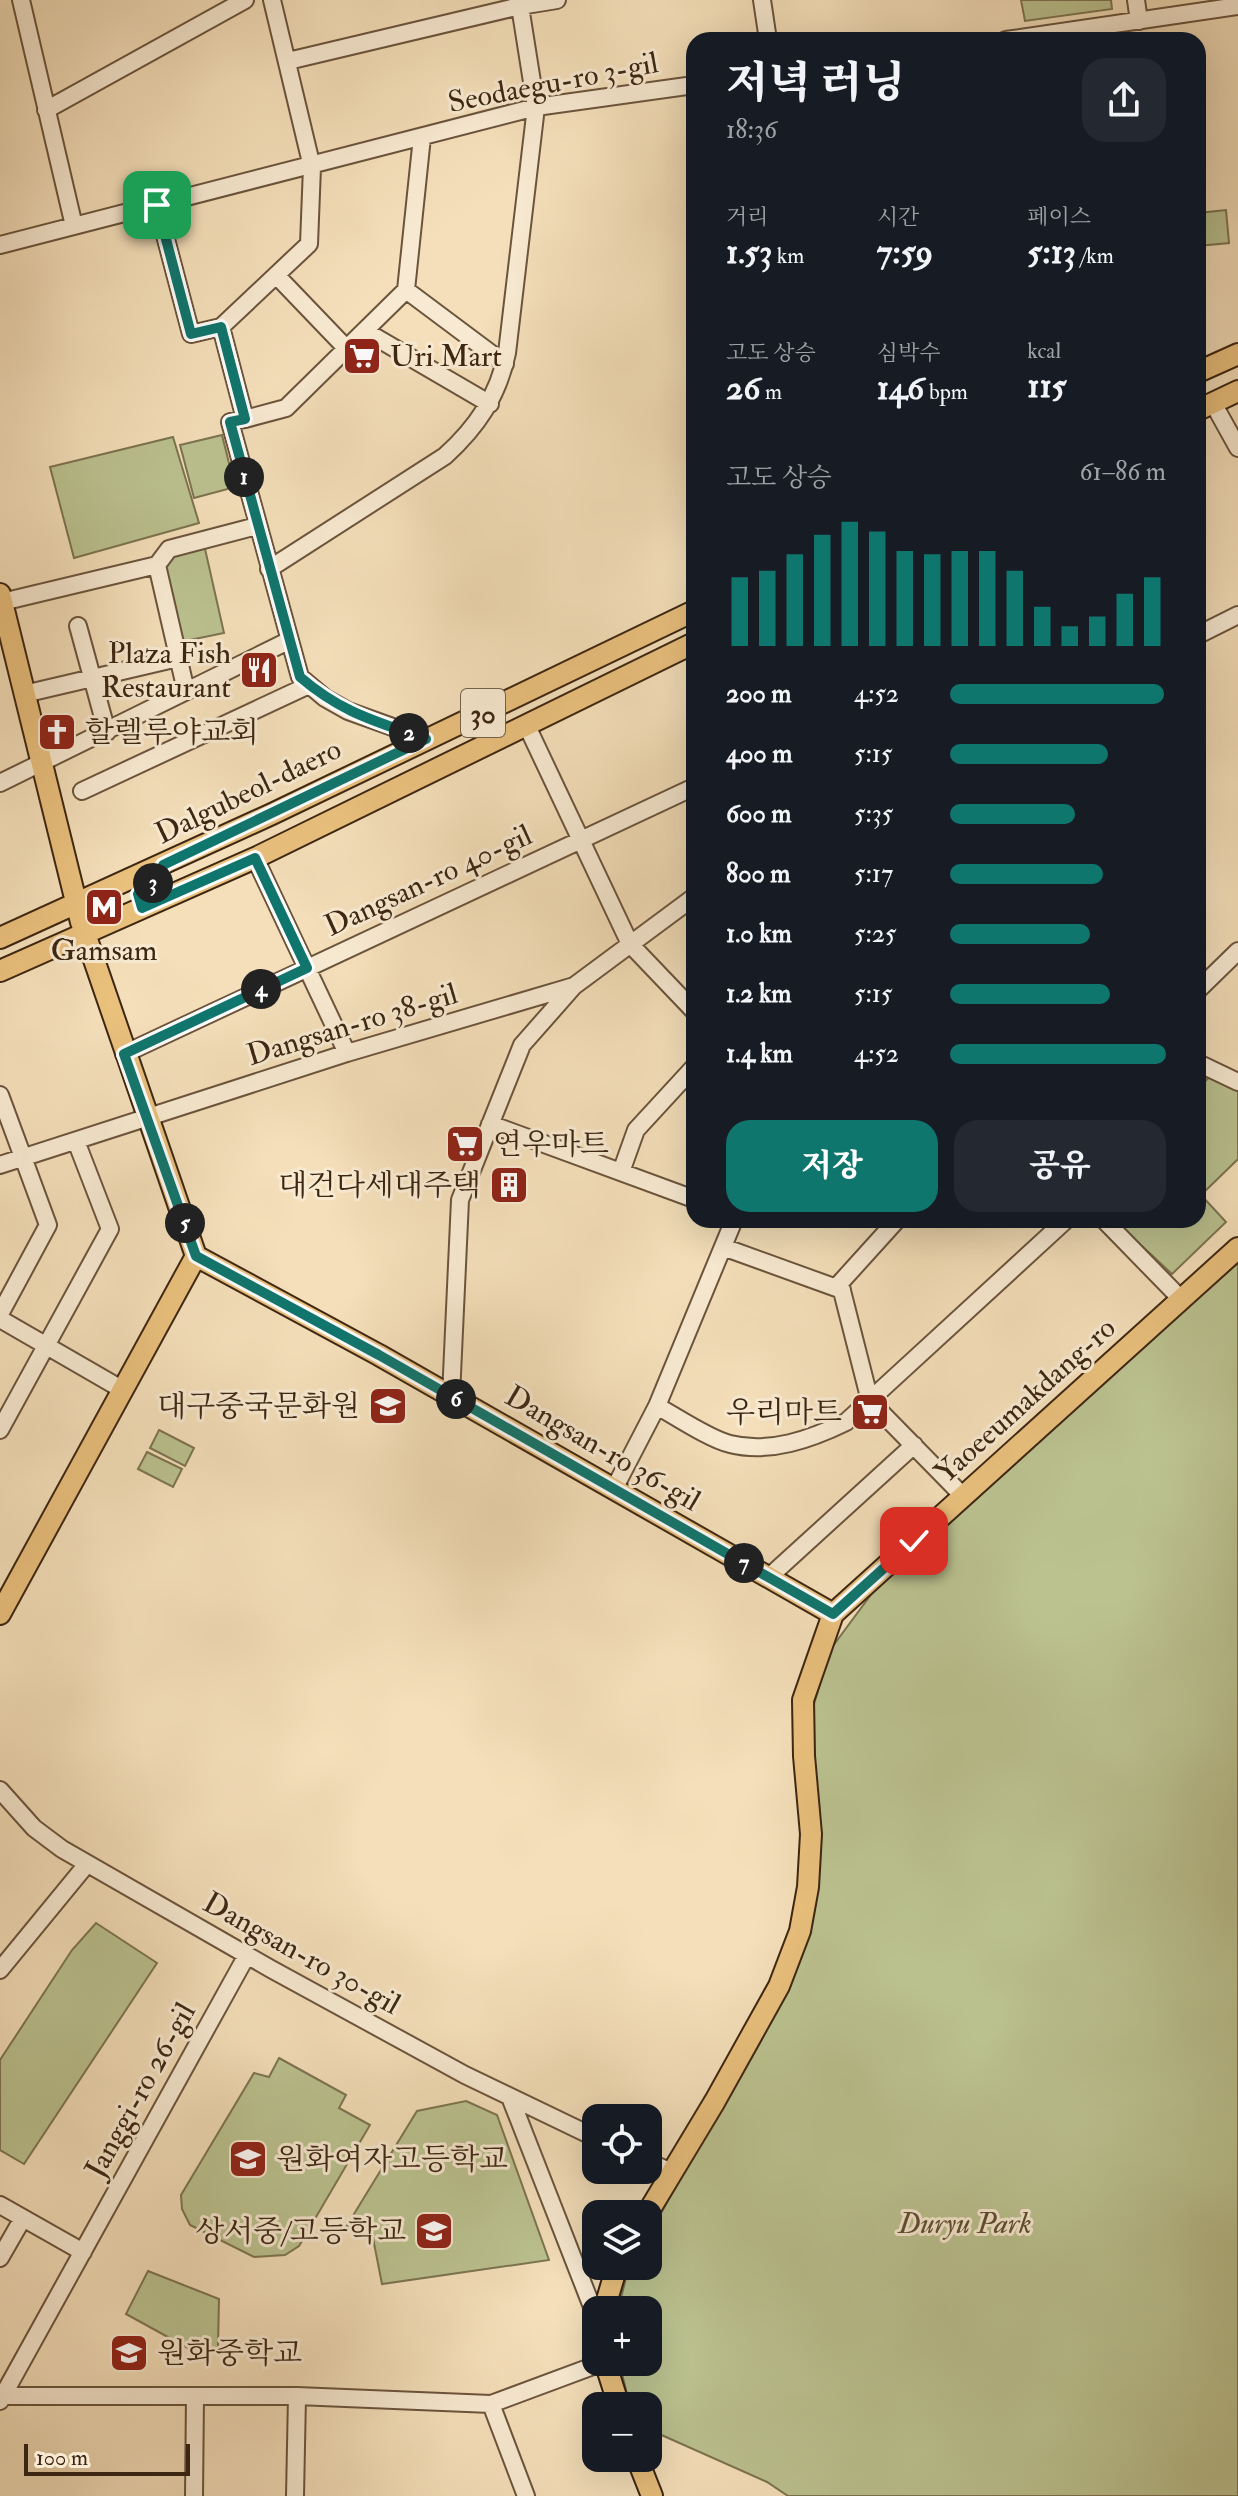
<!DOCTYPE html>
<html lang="ko">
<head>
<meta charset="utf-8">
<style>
  :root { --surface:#171b24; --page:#242831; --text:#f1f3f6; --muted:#9ea1a6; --accent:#0f766e }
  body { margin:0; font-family:"IM FELL Double Pica","Noto Serif KR",serif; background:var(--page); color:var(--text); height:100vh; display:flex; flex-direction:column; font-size:30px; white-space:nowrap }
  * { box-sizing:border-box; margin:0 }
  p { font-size:26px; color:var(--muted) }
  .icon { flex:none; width:44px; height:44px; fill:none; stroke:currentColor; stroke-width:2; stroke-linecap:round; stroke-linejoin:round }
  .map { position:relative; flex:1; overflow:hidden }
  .details { position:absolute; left:686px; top:32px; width:520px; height:1196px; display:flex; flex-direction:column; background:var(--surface); border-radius:24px; box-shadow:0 8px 32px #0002 }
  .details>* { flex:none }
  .buttons { position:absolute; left:582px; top:2104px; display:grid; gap:16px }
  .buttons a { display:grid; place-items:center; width:80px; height:80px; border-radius:16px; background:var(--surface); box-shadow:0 8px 32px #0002; font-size:40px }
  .scale { position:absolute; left:24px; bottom:20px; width:166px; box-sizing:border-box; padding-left:8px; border:4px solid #3d2612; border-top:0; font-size:22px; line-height:28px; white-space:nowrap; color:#3d2612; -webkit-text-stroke:6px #f8ead2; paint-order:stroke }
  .pin { position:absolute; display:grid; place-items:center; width:68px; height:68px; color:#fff; margin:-34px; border-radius:16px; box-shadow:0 4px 12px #0006 }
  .km { position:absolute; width:40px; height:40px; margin:-20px; border-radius:50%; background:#222; color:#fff; font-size:22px; line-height:40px; text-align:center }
  .round { display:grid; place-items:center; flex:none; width:84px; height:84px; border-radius:24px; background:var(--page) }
  .headline { display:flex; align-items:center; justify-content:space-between; height:136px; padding:0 40px }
  h1 { font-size:44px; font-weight:800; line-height:60px }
  .stats { display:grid; grid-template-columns:repeat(3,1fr); gap:12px; height:136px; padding:8px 40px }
  .stats div { display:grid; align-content:center }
  .stats b { font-size:34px; font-weight:800 }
  .stats small { font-size:22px; font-weight:400 }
  .stats p { font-size:22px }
  .chart { height:224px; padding:16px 40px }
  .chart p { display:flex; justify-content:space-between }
  .chart svg { width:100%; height:144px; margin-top:8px; stroke:var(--accent); stroke-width:6 }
  .cta { display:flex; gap:16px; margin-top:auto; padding:16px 40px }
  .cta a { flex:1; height:92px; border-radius:24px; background:var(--accent); color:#fff; font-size:32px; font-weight:800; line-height:92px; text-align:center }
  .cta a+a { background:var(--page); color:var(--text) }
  ul { padding:0 40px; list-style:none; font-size:26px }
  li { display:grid; grid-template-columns:128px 96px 1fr; align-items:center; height:60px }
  li i { height:20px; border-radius:10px; background:var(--accent) }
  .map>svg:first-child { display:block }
  .green { fill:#bbc290; stroke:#7c7451; stroke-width:2 }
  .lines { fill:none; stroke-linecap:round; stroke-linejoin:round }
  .minor-casing { stroke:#6b543c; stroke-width:20 }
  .major-casing { stroke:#3d2612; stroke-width:24 }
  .minor { stroke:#f8ead2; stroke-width:16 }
  .major { stroke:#eac07d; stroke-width:20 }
  .route-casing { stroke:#fff; stroke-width:16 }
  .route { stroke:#0f766e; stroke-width:10 }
  .labels { text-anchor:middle; stroke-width:6; stroke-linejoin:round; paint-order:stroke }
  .shield { fill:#f8ead2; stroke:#75614c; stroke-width:2 }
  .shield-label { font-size:28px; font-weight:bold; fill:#3d2612 }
  .street-label { font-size:30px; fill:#3d2612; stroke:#f8ead2 }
  .poi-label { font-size:30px; fill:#3d2612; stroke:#f8ead2; text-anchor:start }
  .park-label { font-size:30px; font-style:italic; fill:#5c4d32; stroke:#f8ead2 }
</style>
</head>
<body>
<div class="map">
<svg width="1238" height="2496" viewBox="0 0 1238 2496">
  <rect width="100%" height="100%" fill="#f4dfba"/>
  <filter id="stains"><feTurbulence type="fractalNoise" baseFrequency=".0025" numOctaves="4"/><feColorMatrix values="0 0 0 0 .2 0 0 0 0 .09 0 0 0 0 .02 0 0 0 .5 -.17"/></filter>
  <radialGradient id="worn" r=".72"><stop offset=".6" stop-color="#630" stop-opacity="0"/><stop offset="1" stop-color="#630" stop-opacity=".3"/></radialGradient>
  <path class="green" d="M1021,0H1111L1112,9L1025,21Z
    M1226,210L1229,243L1198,246V213Z
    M222,435L235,487L194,498L180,445Z
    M173,437L199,523L74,558L50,467Z
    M203,540L224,633L175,643L157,565Z
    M1210,1076L1238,1087V1159L1201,1195L1226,1222L1172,1274L1114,1220H1198V1089Z
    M1238,1263V2496H788L767,2482L648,2429V2406H630L619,2362H648V2310H618L626,2278L633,2266H648V2237L716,2112L805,1934L814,1704L830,1650L873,1592L1055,1423Z
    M159,1430L194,1448L185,1466L150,1448Z
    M147,1452L182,1469L173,1487L138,1469Z
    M96,1923L157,1963L24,2164L0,2150V2060L72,1950Z
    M279,2058L346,2095L339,2108L370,2125L299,2246L285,2255L254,2257L190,2225L182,2209L181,2195L254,2073L269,2077Z
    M466,2101L497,2115L549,2260L382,2284L372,2233L346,2227L417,2111Z
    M148,2271L219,2299L218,2347L214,2353L195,2352L126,2314Z"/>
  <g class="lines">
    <defs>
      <path id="minor" d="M21,0L74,226
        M762,0L768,40
        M1136,0L1139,21
        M1006,40L1238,6
        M288,61L520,6L557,0
        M46,110L245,0
        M157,205L191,334L221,327
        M0,245L536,107L694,85
        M276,275L347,349
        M406,290L505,364
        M221,327L245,419L230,422L300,677L325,698L348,711L426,739
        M221,327L309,244L312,167L272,0
        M365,331L490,404
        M1213,403L1238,448
        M245,419L286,408L406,290L422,137
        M157,565L186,691
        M269,569L445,456C477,427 498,396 507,353L536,107L519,0
        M2,602L157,565L169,549L257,526
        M78,626L107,732
        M1198,635L1238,615
        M24,694L178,658
        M526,724L630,944L694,1011
        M0,783L288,641
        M82,791L309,685
        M255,858L347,1053
        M1198,990L1238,951
        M124,1054L694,787
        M1198,1063L1238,1082
        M0,1095L48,1225L0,1314
        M490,1124L694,1199
        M0,1165L347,1053L574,986
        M621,1172L636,1130L694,1067
        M897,1220L840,1283L870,1401L963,1496
        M1104,1220L1181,1299
        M723,1247L842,1290
        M0,1319L123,1390
        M451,1396L460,1200L522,1045L574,986L694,897
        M657,1406C675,1416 711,1440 730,1444C770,1454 811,1439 846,1422L1066,1220
        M0,1430L110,1229L76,1141
        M614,1489L657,1406L734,1220
        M769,1577L914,1445
        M0,1790L34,1828L62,1849L271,1969L465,2075L596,2138
        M0,1970L87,1864
        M510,2097L596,2317
        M648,2162L672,2172
        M0,2205L83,2252
        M0,2258L23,2218
        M0,2396H297L491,2404L604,2362
        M0,2401L247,1955
        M491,2404L526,2496
        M194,2496L195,2396
        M295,2496L297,2396"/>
      <path id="major" d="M1198,372L1238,354
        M1198,410L1238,391
        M0,594L81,922L196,1256L0,1614
        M0,938L272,814L694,611
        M0,971L255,858L694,643
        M196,1256L379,1355L833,1614
        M647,2214L715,2101L779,1986L800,1931L808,1887L811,1834L804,1756L803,1700L833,1614L1238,1248
        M604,2310L617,2266
        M605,2362L619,2406
        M637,2458L652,2496"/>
    </defs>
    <use href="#minor" class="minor-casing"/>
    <use href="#major" class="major-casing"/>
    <use href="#minor" class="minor"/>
    <use href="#major" class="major"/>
  </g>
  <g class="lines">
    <defs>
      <path id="route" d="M157,205L191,334L221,327L245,419L230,422L300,677C342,713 375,721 426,739L163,865C162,884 147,881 138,894L142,908L255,858L307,968L124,1054L196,1256L379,1355L833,1614L914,1541"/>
    </defs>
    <use href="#route" class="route-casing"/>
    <use href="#route" class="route"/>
  </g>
  <defs>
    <symbol id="supermarket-square" viewBox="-11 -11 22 22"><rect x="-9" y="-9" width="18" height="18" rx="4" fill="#8f2418" stroke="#f8ead2"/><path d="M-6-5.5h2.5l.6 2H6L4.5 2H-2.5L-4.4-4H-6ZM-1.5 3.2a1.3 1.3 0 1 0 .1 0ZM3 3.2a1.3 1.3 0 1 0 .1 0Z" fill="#fff"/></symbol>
    <symbol id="restaurant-square" viewBox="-11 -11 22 22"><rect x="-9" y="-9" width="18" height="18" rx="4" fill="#8f2418" stroke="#f8ead2"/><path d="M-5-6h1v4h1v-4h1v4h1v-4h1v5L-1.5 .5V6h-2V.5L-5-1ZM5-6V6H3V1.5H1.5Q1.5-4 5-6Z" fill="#fff"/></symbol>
    <symbol id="church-square" viewBox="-11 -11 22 22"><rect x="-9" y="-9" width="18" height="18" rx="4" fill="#8f2418" stroke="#f8ead2"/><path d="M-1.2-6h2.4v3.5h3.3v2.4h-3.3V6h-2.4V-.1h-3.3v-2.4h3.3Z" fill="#fff"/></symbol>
    <symbol id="metro-square" viewBox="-11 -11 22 22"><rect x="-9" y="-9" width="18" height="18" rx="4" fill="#8f2418" stroke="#f8ead2"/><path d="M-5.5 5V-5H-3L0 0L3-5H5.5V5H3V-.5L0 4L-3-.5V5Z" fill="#fff"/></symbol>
    <symbol id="building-square" viewBox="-11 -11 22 22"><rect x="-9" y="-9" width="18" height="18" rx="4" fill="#8f2418" stroke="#f8ead2"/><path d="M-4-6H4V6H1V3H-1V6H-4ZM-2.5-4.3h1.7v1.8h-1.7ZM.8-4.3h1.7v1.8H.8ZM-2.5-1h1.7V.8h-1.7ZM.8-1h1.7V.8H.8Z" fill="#fff"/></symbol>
    <symbol id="school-square" viewBox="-11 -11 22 22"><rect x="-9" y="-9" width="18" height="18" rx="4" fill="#8f2418" stroke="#f8ead2"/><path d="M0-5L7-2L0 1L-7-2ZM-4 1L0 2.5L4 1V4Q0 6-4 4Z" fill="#fff"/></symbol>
  </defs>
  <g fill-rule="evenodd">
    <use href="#supermarket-square" x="340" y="334" width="44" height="44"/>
    <use href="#restaurant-square" x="237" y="648" width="44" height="44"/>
    <use href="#church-square" x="35" y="710" width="44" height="44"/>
    <use href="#metro-square" x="82" y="885" width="44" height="44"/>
    <use href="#supermarket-square" x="443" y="1122" width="44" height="44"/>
    <use href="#building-square" x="487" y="1163" width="44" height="44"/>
    <use href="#school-square" x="366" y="1384" width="44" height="44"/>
    <use href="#supermarket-square" x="848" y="1390" width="44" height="44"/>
    <use href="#school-square" x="226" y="2137" width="44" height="44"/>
    <use href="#school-square" x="412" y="2209" width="44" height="44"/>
    <use href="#school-square" x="107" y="2331" width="44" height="44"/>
  </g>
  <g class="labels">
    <rect class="shield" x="461" y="689" width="44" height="48" rx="6"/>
    <g class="shield-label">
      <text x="483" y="723">30</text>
    </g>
    <g class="street-label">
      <text transform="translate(553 82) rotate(-11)" y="10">Seodaegu-ro 3-gil</text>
      <text transform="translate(248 791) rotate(-26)" y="10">Dalgubeol-daero</text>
      <text transform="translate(428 880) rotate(-25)" y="10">Dangsan-ro 40-gil</text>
      <text transform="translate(352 1024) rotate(-17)" y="10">Dangsan-ro 38-gil</text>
      <text transform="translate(1025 1400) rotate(-42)" y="10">Yaoeeumakdang-ro</text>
      <text transform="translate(603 1448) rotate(30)" y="10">Dangsan-ro 36-gil</text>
      <text transform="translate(302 1953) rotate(29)" y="10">Dangsan-ro 30-gil</text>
      <text transform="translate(140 2090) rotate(-61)" y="10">Janggi-ro 26-gil</text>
    </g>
    <g class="poi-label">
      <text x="390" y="366">Uri Mart</text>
      <text x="231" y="663" text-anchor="end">Plaza Fish<tspan x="231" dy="34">Restaurant</tspan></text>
      <text x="85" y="742">할렐루야교회</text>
      <text x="104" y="960" text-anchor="middle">Gamsam</text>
      <text x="493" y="1154">연우마트</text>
      <text x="481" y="1195" text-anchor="end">대건다세대주택</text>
      <text x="360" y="1416" text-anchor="end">대구중국문화원</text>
      <text x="842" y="1422" text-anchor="end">우리마트</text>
      <text x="276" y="2169">원화여자고등학교</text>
      <text x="406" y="2241" text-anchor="end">상서중/고등학교</text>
      <text x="157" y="2363">원화중학교</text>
    </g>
    <g class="park-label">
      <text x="965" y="2233">Duryu Park</text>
    </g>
  </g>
  <rect width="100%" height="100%" filter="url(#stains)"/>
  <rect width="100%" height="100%" fill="url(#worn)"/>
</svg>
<div class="buttons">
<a><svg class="icon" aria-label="locate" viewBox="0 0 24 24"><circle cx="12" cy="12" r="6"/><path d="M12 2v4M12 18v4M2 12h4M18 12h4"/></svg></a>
<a><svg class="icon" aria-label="layers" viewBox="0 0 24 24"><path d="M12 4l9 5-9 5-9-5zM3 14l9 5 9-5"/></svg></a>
<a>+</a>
<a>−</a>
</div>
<div class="scale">100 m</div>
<div class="pin" style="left:157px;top:205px;background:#1e9e55"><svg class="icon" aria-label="arrive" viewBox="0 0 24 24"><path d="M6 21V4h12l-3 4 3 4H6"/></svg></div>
<div class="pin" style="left:914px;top:1541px;background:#d93025"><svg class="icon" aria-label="check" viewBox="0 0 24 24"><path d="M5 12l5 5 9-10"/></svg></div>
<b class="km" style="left:244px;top:477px">1</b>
<b class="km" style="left:409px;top:733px">2</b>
<b class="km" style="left:153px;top:883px">3</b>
<b class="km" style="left:261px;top:989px">4</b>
<b class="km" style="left:185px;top:1223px">5</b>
<b class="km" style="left:456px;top:1399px">6</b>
<b class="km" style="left:744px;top:1563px">7</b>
<section class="details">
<div class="headline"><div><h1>저녁 러닝</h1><p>18:36</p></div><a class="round"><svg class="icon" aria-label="share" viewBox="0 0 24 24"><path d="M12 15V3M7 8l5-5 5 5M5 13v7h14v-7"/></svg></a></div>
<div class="stats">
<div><p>거리</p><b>1.53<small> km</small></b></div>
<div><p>시간</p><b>7:59</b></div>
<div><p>페이스</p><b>5:13<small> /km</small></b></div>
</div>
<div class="stats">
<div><p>고도 상승</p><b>26<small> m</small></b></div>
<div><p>심박수</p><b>146<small> bpm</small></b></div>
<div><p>kcal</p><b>115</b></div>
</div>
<div class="chart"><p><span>고도 상승</span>61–86 m</p>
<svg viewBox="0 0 160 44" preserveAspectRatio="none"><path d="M5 44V23M15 44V21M25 44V16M35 44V10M45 44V6M55 44V9M65 44V15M75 44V16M85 44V15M95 44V15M105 44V21M115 44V32M125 44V38M135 44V35M145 44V28M155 44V23"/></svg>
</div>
<ul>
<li><b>200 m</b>4:52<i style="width:99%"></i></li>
<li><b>400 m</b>5:15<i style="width:73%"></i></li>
<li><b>600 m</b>5:35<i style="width:58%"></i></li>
<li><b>800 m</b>5:17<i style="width:71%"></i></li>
<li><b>1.0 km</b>5:25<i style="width:65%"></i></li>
<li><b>1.2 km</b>5:15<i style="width:74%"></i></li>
<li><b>1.4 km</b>4:52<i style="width:100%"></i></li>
</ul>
<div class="cta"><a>저장</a><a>공유</a></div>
</section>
</div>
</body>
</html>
